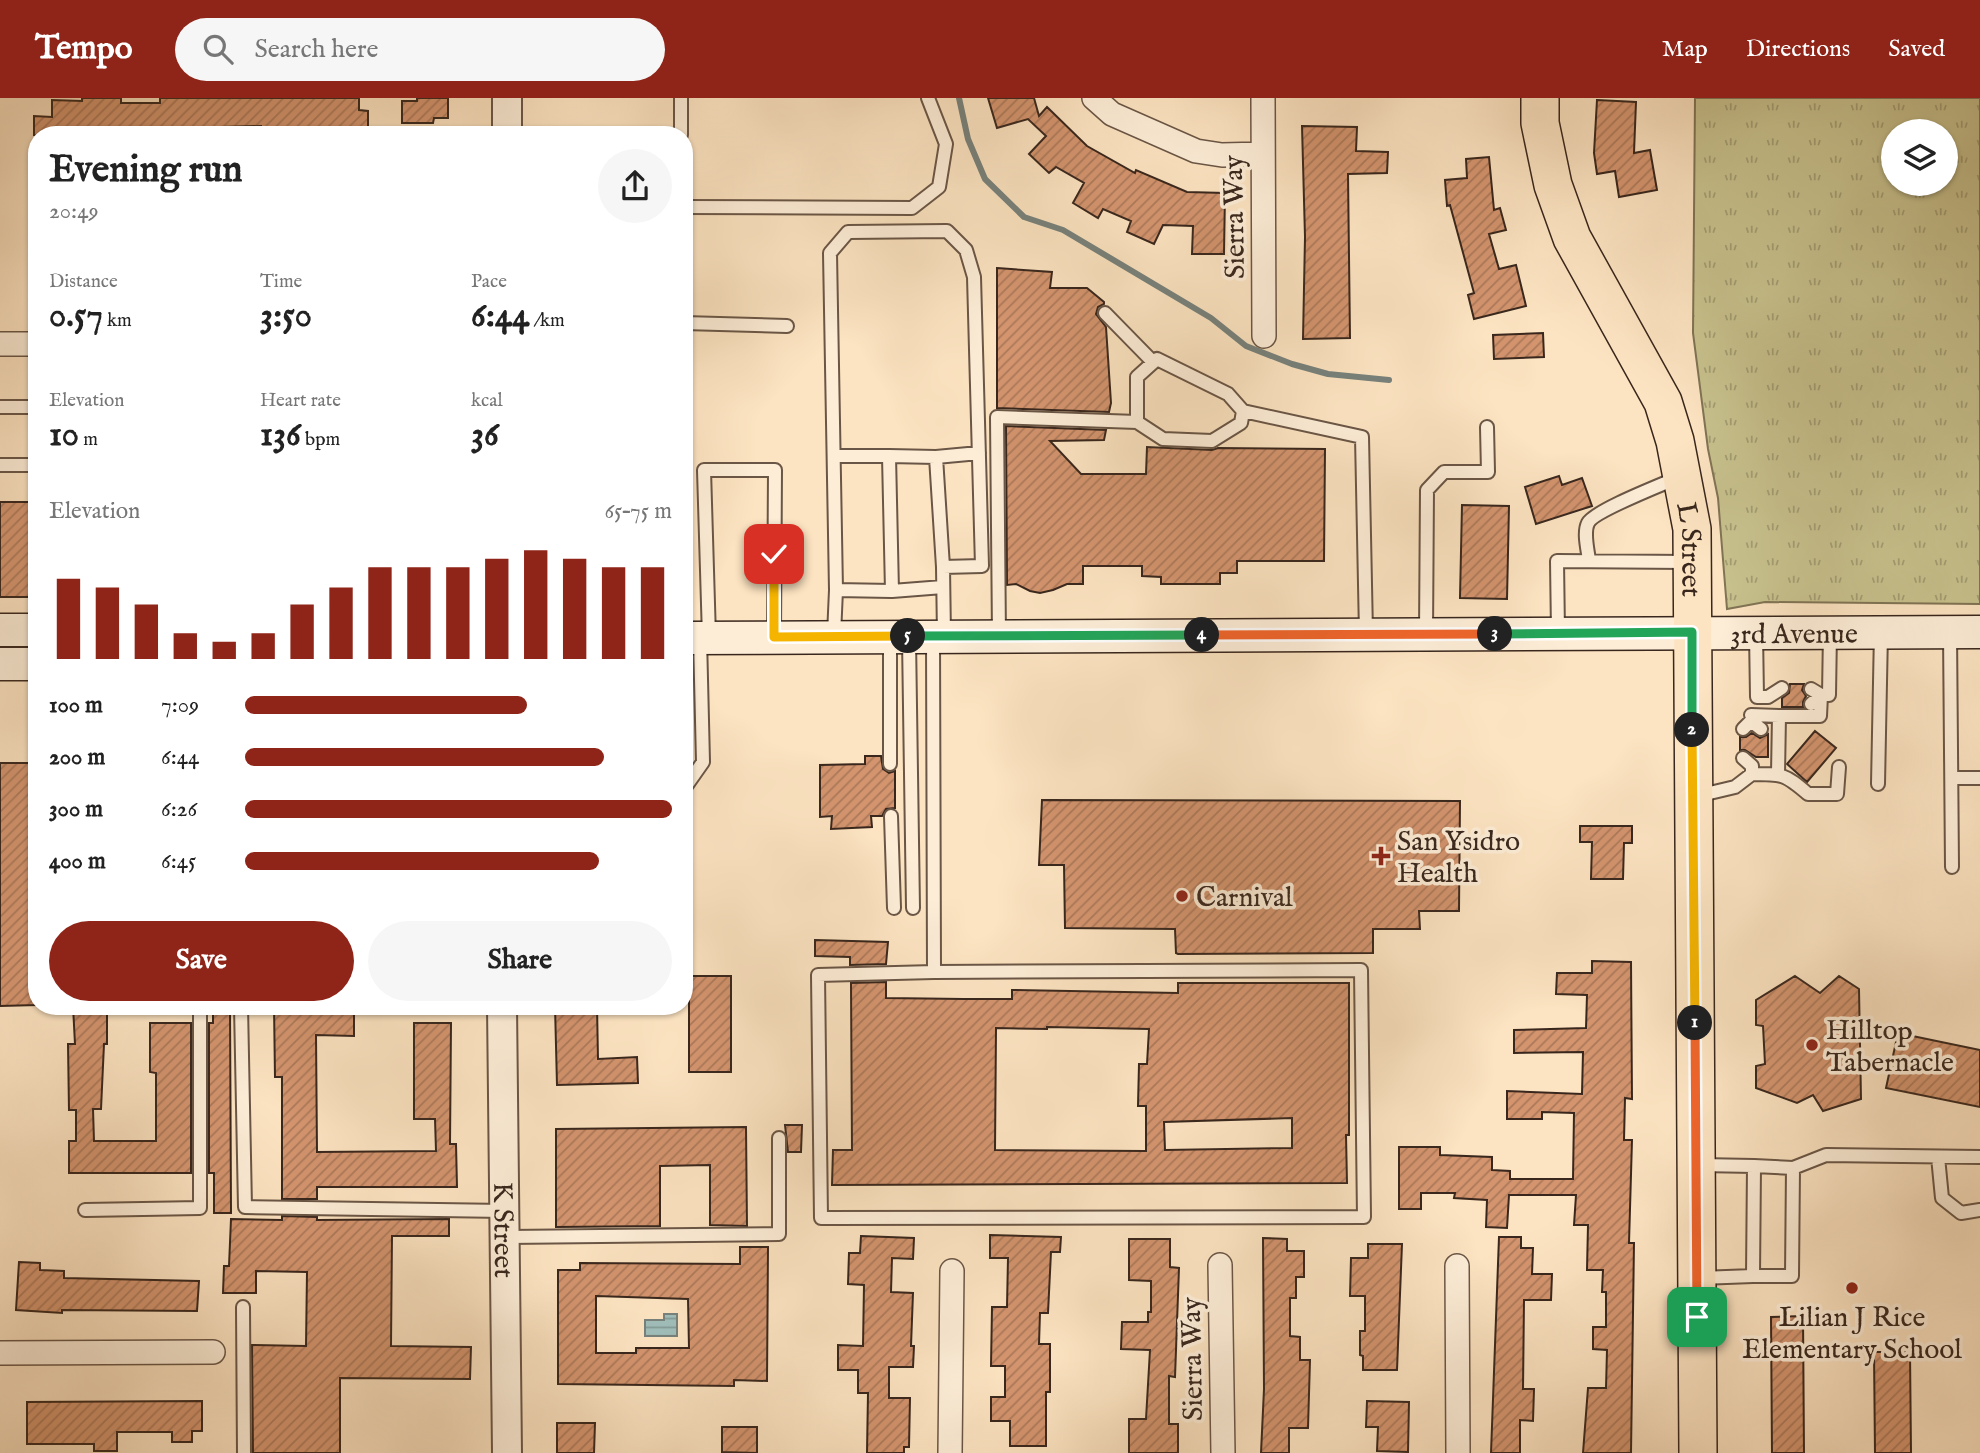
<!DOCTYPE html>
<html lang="en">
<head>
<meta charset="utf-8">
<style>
  :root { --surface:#fff; --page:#f6f6f6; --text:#222; --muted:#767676; --accent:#8f2418 }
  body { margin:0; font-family:"IM FELL English",serif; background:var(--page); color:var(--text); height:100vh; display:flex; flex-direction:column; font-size:26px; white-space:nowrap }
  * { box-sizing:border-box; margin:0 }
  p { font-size:23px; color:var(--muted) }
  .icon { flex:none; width:38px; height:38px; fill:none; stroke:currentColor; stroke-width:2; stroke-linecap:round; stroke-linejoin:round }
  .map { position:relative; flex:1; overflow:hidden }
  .panel { position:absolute; left:28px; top:28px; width:665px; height:889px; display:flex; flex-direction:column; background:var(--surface); border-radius:28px; box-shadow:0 2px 5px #0004 }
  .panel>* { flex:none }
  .tools { position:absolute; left:1881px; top:21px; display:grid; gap:14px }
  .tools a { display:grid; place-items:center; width:77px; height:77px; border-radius:50%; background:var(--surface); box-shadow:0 2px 5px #0004; font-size:35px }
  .pin { position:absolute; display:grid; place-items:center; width:60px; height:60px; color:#fff; margin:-30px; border-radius:14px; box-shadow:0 4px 10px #0006 }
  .km { position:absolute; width:35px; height:35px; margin:-18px; border-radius:50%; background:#222; color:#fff; font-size:19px; line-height:35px; text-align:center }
  .round { display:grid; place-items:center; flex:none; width:74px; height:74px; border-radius:37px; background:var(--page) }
  .headline { display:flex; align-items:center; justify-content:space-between; height:119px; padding:0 21px }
  h1 { font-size:38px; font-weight:800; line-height:52px }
  .metrics { display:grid; grid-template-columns:repeat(3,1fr); gap:10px; height:119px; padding:7px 21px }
  .metrics div { display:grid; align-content:center }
  .metrics b { font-size:35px; font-weight:800 }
  .metrics small { font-size:19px; font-weight:400 }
  .metrics p { font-size:19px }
  .chart { height:196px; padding:14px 21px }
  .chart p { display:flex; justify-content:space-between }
  .chart svg { width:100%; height:126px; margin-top:7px; stroke:var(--accent); stroke-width:6 }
  .action { display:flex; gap:14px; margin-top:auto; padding:14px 21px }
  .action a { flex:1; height:80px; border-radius:42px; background:var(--accent); color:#fff; font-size:28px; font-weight:800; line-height:80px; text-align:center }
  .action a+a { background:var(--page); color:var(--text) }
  ul { padding:0 21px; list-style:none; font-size:23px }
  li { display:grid; grid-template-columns:112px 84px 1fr; align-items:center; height:52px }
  li i { height:18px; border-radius:9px; background:var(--accent) }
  header { display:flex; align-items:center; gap:42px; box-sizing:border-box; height:98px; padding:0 35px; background:var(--accent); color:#fff }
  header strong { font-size:33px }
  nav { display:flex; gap:38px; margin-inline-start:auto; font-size:24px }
  .search { width:490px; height:63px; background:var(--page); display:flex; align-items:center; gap:18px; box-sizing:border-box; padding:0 24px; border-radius:38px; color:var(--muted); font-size:26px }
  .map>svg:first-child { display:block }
  .grass { fill:url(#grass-tufts); stroke:#807455; stroke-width:2; fill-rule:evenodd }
  .water { fill:url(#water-rules); stroke:#77817b; stroke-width:2 }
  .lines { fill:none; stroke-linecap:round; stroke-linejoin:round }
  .stream { stroke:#77817b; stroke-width:6 }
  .building { fill:url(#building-hatch); stroke:#39271d; stroke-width:2; fill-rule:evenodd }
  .service-casing { stroke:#6a5646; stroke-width:16 }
  .minor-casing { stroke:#6a5646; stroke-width:26 }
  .tertiary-casing { stroke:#6a5646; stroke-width:32 }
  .secondary-casing { stroke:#39271d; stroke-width:35 }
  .primary-casing { stroke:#39271d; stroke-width:40 }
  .service { stroke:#fdedd7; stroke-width:12 }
  .minor { stroke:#fdedd7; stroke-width:23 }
  .tertiary { stroke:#fdedd7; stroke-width:28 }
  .secondary { stroke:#fdedd7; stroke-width:32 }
  .primary { stroke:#fce3c1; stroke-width:37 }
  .split-1-casing { stroke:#fff; stroke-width:14 }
  .split-2-casing { stroke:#fff; stroke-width:14 }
  .split-3-casing { stroke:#fff; stroke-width:14 }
  .split-4-casing { stroke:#fff; stroke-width:14 }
  .split-5-casing { stroke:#fff; stroke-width:14 }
  .split-6-casing { stroke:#fff; stroke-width:14 }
  .split-1 { stroke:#f0652b; stroke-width:9 }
  .split-2 { stroke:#f5b400; stroke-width:9 }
  .split-3 { stroke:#22a559; stroke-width:9 }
  .split-4 { stroke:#f0652b; stroke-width:9 }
  .split-5 { stroke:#22a559; stroke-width:9 }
  .split-6 { stroke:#f5b400; stroke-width:9 }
  .poi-dot { fill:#8f2418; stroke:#fdedd7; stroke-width:2.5 }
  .labels { text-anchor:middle; stroke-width:7; stroke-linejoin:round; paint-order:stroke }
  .street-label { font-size:28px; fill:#39271d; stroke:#fdedd7 }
  .poi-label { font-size:28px; fill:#39271d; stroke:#fdedd7; text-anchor:start }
</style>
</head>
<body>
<header>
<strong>Tempo</strong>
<div class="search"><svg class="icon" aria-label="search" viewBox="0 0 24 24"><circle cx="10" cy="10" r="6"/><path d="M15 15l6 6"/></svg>Search here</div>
<nav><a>Map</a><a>Directions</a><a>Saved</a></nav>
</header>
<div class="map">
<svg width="1980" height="1355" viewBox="0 0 1980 1355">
  <defs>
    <pattern id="grass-tufts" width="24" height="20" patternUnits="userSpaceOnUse" patternTransform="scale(1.75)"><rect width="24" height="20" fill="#c7c18d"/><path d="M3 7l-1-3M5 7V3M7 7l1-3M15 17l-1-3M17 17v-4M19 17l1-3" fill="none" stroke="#a39d73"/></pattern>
    <pattern id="water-rules" width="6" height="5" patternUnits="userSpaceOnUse" patternTransform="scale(1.75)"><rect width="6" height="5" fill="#a0bdb9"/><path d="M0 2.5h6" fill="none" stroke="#839a96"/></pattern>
    <pattern id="building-hatch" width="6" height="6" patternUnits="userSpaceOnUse" patternTransform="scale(1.75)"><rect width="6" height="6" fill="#d3946e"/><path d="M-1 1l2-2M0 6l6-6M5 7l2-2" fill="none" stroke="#ac795a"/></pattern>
  </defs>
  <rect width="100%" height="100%" fill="#fce3c1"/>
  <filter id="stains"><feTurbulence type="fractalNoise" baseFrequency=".00286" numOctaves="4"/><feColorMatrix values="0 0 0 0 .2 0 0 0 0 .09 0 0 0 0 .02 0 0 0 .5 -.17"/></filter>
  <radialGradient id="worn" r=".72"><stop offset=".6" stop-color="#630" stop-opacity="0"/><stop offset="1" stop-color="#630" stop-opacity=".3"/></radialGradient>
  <path class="grass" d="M1695,0H1980V506L1765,504L1727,511L1718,400L1708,351L1693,235ZM1894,33H1946V86H1894Z"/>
  <path class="water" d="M664,1216H677V1238H645V1222H664Z"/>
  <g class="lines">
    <path class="stream" d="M959,0L968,41L985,81L1024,119L1063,132L1211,220L1246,248L1292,266L1328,276L1389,282"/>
  </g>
  <path class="building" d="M82,0H121V5H160V0H359V12L368,13V33H343V37H328V35L261,37V28L221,29V37H132V33H99V37H34V18L52,19V2L82,3Z
    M417,0H448V20H434L433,25H402V3H417Z
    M988,0H1034L1039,18L1047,9L1087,48L1135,75L1136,72L1187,94L1225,95L1224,156H1192L1193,128L1163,127L1154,146L1127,134L1131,123L1103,111L1098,120L1073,105L1084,85L1056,69L1049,75L1029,56L1046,38L1028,21L997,30Z
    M1597,2L1636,4L1634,55L1650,52L1657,92L1619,99L1615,73L1597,76L1594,55Z
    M1302,28L1357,29L1356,53L1388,54L1387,75L1348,76L1350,240L1303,241L1305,139Z
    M1489,59L1494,112L1500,110L1506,132L1489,136L1499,171L1516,167L1526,208L1474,221L1468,197L1474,195L1450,107L1447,108L1445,82L1467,80L1466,61Z
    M997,170L1052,174L1050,190H1087L1104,204V206L1098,209L1096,216L1106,229L1111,305L1109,314L997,310Z
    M1543,235L1544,259L1494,261L1493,237Z
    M1006,328L1106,332L1104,342L1050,343L1081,376H1146L1147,349L1212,352L1218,350L1325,351L1324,463H1237V475H1220V486H1161V479L1142,478V468H1083V486H1067L1053,492L1040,495L1030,493L1016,486L1007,487Z
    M1559,378L1562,387L1582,380L1592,408L1536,426L1525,389Z
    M0,404H37V499H0Z
    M1462,407L1509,408L1507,501L1460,500Z
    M1790,586H1804L1802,592L1806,598L1803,604V609H1782V600L1789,595Z
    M1815,633L1836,650L1807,684L1787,666Z
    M1752,635L1760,640L1768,636V659H1756L1745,652H1740V639H1746Z
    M865,658H881L883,671L889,675L895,673V710L886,711L882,718H871L872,729L831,731L832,718L820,719V667L865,666Z
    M0,665H37V907L0,908Z
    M1042,702L1460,703L1459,813H1419L1420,831H1373V855L1178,856L1176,855L1175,831L1065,830L1064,767H1039Z
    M1580,728H1632V745H1624L1623,781H1591L1592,744H1580Z
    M815,842L888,844L886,866L850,867V859L815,858Z
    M1592,863L1631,864L1632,1001L1625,1000L1624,1042H1632L1629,1145H1634L1631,1355H1583L1588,1290H1606L1607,1252L1593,1251V1229H1606V1194H1602L1603,1172H1587L1588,1127H1574L1576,1097H1509L1507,1130L1486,1129L1487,1102L1454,1100L1455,1095H1421V1111H1399V1049H1440V1057L1492,1059V1072L1510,1073V1081H1573L1574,1015L1542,1014V1021H1507V993L1582,996L1583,954L1514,955V932L1586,930L1587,897L1556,896L1557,875H1592Z
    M689,878H731V974H689Z
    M1795,878L1820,895L1839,878L1859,891L1861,1001L1823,1013L1813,997L1797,1005L1756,990V968L1765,966L1763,928L1756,927V902Z
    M886,884V900L964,901H1012V892L1178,895V885H1349V1037H1346L1347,1085L832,1087L833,1052H852L851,885ZM1047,929L1149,931L1147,966H1139L1138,1008H1146V1053L995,1052L996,930L1047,931ZM1292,1020V1050L1165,1052L1164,1024Z
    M73,908H99V913L107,914V946H104L101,1011H93L94,1043H156V975L150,974V925H191V1075H69V1043H76V1012H69L68,946H75Z
    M213,908H230L231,1115H214V1075H209V925H213Z
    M274,908H354V938L316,937L317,1054L436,1053L435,1021H414V925H451L450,1046H456L457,1089H317V1101H282V979H275Z
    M555,908H597L598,961L637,959L638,985L557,987Z
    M1898,935L1980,952V1009L1886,990Z
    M785,1027H802L801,1054H788Z
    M746,1029L747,1128L710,1127V1067L660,1068V1128L556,1129V1031Z
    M282,1118L317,1119V1122L449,1121V1138H392L391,1248L471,1249L470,1281L340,1280V1355H253L252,1247L306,1248L307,1174L256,1173V1195H223L224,1168H229L231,1121L282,1122Z
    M990,1137L1061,1139L1060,1154H1051L1048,1215H1040L1039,1246H1050V1294H1046V1348H1010V1323H991V1299H1005V1268H991L992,1209H1007L1008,1160H990Z
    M861,1138L914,1140L913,1161L892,1160L891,1194L913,1195L911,1248H914L913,1269H889V1300H910L909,1349H904V1355H867L868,1295H858V1272H838V1247L863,1248L864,1187L848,1186L849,1155H860Z
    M1499,1139H1521V1150H1533L1532,1176H1552L1551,1202H1524L1523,1291H1534L1533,1323L1520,1322V1355H1491Z
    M1263,1140L1287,1141V1153H1304V1179H1296V1200H1290V1238L1300,1239V1262H1310L1308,1330H1289V1355H1261L1264,1291Z
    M1129,1141H1170V1169L1179,1170L1175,1279L1169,1278V1326H1178V1355H1129V1321H1146L1150,1252L1121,1251L1122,1224H1148V1214H1151V1183L1129,1182Z
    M1368,1146H1402L1397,1272H1363V1258L1360,1257V1233H1365V1198H1350L1351,1160H1368Z
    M740,1149H768L767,1283L734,1282V1288L558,1286V1172H580V1165L740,1166ZM596,1198L688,1201L689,1250H636V1255H596Z
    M19,1164L40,1165V1172L64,1173V1180L199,1183L197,1213L62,1212V1215L16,1212Z
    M1803,1218L1804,1355H1772L1771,1219Z
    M1874,1254H1910L1911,1355H1875Z
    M202,1303V1333H192V1344H172V1334H117V1353H94V1346H27V1304Z
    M1367,1303L1409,1304L1408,1354L1377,1353L1378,1329H1366Z
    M557,1325H595L594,1355H557Z
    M722,1329H757V1355L722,1354Z"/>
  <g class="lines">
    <defs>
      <path id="service" d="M681,37V0
        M684,109L912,110L939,89L946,46L928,0
        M1105,215L1153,264
        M684,225L787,228
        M0,309H37
        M1243,313L1241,325L1212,343L1163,341L1137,324V279L1157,261L1228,296L1243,313L1362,339L1366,535
        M834,358H889L892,493L943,489
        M889,358L936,359L943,469L944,538
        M936,359L979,355
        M0,367H37
        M1589,463C1588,452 1583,435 1588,425C1594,413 1661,387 1677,380
        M892,493L836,492L830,155L848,134L947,133L966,152L974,179L982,468L943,469
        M1558,534L1557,463L1688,464
        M1950,534L1952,769
        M1426,535L1427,392L1444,374H1488L1487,329
        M1756,535L1757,599H1768L1782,590
        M834,537L836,492
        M999,538L997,319L1137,324
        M709,539L704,372H775L774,539
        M933,539L934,874L818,877L821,1120L1364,1119L1361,872L934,874
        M890,540V666
        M909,541L913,810
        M1811,606L1821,597L1811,591
        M1751,617L1779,618
        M1743,631L1751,623L1761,631
        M1752,676C1783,676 1785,676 1808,696H1837L1839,669
        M1778,676L1779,618H1820L1821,597H1829L1830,534
        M1952,680H1980
        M1878,686L1881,534
        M684,691L703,664L700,540
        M1697,698L1735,689L1752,676V668L1743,660
        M891,718L894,810
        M241,908L245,1109L505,1113
        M1938,1059L1942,1100L1961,1115L1980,1112
        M1700,1067L1754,1068L1753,1178L1700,1180
        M1793,1070L1826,1057L1980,1059
        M85,1112L200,1110V908
        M505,1139L779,1136V1040
        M1753,1178H1792L1793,1070L1754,1068
        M243,1209L244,1355"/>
      <path id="minor" d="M1094,0L1112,16L1196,53L1222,57L1263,56
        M1263,0L1264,238
        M0,246H37
        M1220,1167L1223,1355
        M1457,1168L1458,1355
        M0,1255L213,1254
        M950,1355L952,1173"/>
      <g id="tertiary">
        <path d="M507,0V37"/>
        <path id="s1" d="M502,908L507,1355"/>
      </g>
      <g id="secondary">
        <path d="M0,532H37"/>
        <path id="s2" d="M684,540L1980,534"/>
        <path d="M0,566H37"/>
      </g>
      <g id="primary">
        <path id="s3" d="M1540,0V25L1553,87L1572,140L1663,304L1675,343L1692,431L1698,1355"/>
      </g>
    </defs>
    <use href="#service" class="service-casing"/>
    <use href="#minor" class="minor-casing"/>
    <use href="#tertiary" class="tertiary-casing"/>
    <use href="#secondary" class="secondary-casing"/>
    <use href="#primary" class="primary-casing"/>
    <use href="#service" class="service"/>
    <use href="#minor" class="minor"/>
    <use href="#tertiary" class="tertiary"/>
    <use href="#secondary" class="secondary"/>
    <use href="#primary" class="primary"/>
  </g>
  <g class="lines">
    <defs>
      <path id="split-1" d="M1695,925L1697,1219"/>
      <path id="split-2" d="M1692,632L1695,925"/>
      <path id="split-3" d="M1495,536L1692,534V632"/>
      <path id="split-4" d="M1202,537L1495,536"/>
      <path id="split-5" d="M908,538L1202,537"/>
      <path id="split-6" d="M774,456V539L908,538"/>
    </defs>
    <use href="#split-1" class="split-1-casing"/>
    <use href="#split-2" class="split-2-casing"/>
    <use href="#split-3" class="split-3-casing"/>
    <use href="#split-4" class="split-4-casing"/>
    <use href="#split-5" class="split-5-casing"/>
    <use href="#split-6" class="split-6-casing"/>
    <use href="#split-1" class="split-1"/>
    <use href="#split-2" class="split-2"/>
    <use href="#split-3" class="split-3"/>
    <use href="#split-4" class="split-4"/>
    <use href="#split-5" class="split-5"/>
    <use href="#split-6" class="split-6"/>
  </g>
  <g class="poi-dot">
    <path d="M1377.5 747.5h7v7h7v7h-7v7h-7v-7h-7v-7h7z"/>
    <circle cx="1182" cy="798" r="7"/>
    <circle cx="1812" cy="947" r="7"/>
    <circle cx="1852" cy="1190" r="7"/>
  </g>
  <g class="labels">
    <g class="street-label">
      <text transform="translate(1233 119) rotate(-91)" y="10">Sierra Way</text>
      <text dy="10" stroke="none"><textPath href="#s3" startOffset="483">L Street</textPath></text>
      <text dy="10" stroke="none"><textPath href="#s2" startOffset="1110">3rd Avenue</textPath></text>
      <text dy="10" stroke="none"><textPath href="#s1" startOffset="224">K Street</textPath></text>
      <text transform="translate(1191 1261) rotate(-91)" y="10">Sierra Way</text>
    </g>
    <g class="poi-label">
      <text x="1397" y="752">San Ysidro<tspan x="1397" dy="32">Health</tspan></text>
      <text x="1196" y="808">Carnival</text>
      <text x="1826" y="941">Hilltop<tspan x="1826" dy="32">Tabernacle</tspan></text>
      <text x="1852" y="1228" text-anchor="middle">Lilian J Rice<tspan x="1852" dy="32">Elementary School</tspan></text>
    </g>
  </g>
  <rect width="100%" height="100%" filter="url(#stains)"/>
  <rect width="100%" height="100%" fill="url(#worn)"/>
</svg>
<div class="tools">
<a><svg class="icon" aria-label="layers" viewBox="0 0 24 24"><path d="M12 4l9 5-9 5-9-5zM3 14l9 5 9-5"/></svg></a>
</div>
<div class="pin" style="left:1697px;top:1219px;background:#1e9e55"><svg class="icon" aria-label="arrive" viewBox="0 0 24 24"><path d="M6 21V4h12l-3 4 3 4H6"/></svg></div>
<div class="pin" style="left:774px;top:456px;background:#d93025"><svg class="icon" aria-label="check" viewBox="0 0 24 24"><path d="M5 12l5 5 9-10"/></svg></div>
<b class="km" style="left:1695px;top:925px">1</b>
<b class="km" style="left:1692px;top:632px">2</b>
<b class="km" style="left:1495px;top:536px">3</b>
<b class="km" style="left:1202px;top:537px">4</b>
<b class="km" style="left:908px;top:538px">5</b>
<section class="panel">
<div class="headline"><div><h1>Evening run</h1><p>20:49</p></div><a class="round"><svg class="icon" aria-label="share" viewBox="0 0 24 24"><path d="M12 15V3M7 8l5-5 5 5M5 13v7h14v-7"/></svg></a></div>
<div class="metrics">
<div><p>Distance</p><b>0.57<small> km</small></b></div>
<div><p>Time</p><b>3:50</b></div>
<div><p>Pace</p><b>6:44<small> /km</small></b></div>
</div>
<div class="metrics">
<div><p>Elevation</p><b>10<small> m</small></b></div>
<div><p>Heart rate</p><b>136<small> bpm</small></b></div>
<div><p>kcal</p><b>36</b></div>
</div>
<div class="chart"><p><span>Elevation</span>65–75 m</p>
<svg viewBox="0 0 160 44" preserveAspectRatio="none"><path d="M5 44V16M15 44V19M25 44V25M35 44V35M45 44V38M55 44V35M65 44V25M75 44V19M85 44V12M95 44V12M105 44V12M115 44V9M125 44V6M135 44V9M145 44V12M155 44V12"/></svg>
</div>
<ul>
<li><b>100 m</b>7:09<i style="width:66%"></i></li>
<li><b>200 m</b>6:44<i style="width:84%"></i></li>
<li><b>300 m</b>6:26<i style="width:100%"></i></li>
<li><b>400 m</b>6:45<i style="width:83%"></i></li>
</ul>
<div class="action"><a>Save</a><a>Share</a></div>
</section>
</div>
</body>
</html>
